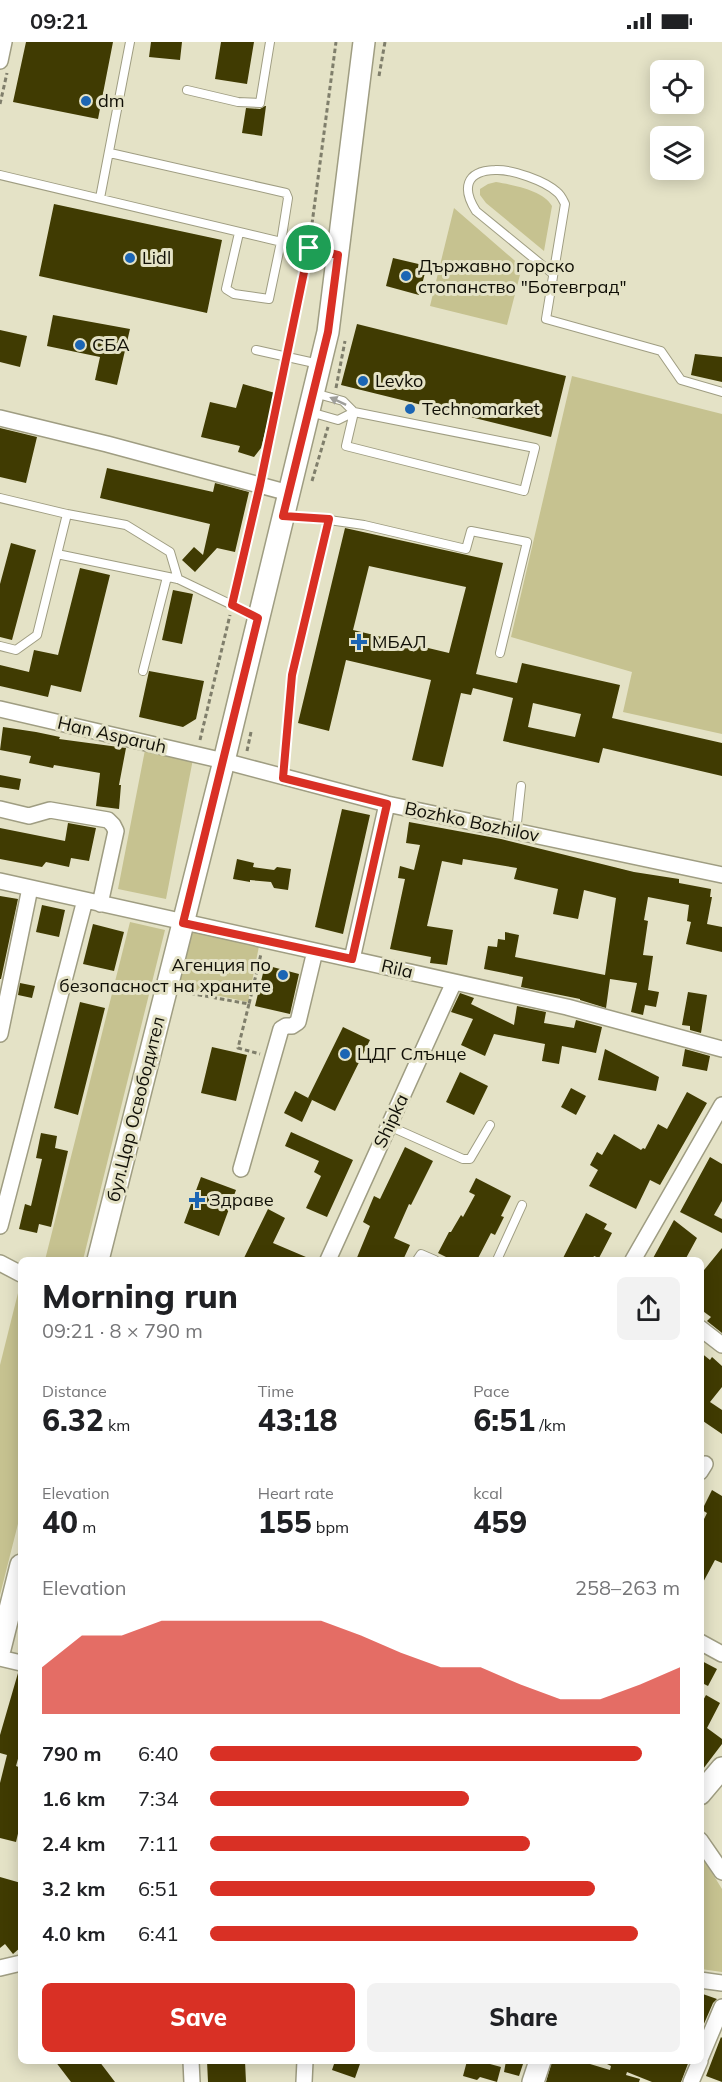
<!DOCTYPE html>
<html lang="en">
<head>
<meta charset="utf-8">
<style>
  :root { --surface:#fff; --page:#f2f2f2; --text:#202124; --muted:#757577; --accent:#d93025 }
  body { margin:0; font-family:Mulish,sans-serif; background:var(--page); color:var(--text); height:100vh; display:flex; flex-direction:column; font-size:22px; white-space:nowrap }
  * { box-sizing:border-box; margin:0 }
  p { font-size:20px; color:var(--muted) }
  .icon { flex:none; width:33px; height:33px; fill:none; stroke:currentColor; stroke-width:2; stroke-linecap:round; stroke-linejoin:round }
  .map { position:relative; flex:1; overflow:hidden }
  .panel { position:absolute; left:18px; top:1215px; width:686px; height:807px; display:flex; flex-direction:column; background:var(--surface); border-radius:9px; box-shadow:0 3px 15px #0003 }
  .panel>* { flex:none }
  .controls { position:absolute; left:650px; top:18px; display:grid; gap:12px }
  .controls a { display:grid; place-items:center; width:54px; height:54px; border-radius:9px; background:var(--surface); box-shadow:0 3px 15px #0003; font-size:30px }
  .pin { position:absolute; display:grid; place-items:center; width:51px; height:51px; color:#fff; margin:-26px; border:3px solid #fff; border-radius:50%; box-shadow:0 2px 6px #0007 }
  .round { display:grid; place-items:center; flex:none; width:63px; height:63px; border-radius:9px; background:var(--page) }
  .summary { display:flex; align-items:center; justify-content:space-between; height:102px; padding:0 24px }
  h1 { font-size:33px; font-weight:800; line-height:45px }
  .metrics { display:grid; grid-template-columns:repeat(3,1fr); gap:9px; height:102px; padding:6px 24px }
  .metrics div { display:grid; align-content:center }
  .metrics b { font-size:30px; font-weight:800 }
  .metrics small { font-size:16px; font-weight:400 }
  .metrics p { font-size:16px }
  .chart { height:168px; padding:12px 24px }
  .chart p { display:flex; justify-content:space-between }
  .chart svg { width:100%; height:108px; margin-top:6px; fill:var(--accent); opacity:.7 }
  .action { display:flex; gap:12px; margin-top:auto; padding:12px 24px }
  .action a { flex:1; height:69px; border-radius:9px; background:var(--accent); color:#fff; font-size:24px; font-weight:800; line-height:69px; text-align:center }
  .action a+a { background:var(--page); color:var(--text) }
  ul { padding:0 24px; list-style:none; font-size:20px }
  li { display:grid; grid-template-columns:96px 72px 1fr; align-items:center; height:45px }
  li i { height:15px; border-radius:8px; background:var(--accent) }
  .status { display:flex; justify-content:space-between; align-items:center; height:42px; padding:0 30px; background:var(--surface); direction:ltr }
  .status svg { height:16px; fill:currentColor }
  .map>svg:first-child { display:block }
  .green { fill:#c6c290 }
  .building { fill:#403b02; fill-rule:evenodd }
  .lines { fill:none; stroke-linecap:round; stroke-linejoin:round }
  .lane-casing { stroke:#9f9d82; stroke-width:10 }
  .street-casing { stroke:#9f9d82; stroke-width:18 }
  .secondary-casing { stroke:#9f9d82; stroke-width:24 }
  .path { stroke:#7f7e6b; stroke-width:3; stroke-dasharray:4.5 3; stroke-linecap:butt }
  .lane { stroke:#fff; stroke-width:8 }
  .street { stroke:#fff; stroke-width:15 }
  .secondary { stroke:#fff; stroke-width:21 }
  .oneway { fill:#9f9f9b }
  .route-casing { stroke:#fff; stroke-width:12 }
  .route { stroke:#d93025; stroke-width:8 }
  .poi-dot { fill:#1b65b4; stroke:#e4e2c6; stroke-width:2 }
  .labels { text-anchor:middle; stroke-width:6; stroke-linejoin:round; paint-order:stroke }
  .poi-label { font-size:18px; fill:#100f06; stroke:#e4e2c6; text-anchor:start }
  .street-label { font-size:18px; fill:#100f06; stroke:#e4e2c6 }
</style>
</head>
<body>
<div class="status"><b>09:21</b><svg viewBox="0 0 49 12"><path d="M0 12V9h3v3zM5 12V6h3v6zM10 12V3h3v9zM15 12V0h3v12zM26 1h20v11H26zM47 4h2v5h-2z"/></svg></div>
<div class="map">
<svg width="722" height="2040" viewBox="0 0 722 2040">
  <rect width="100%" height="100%" fill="#e4e2c6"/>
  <path class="green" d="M496,140C513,143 543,148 552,164L544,209L486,161L480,153V147L488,142Z
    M454,166L522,225L507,283L430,264Z
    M572,334L722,372V692L623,670L632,630L511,595Z
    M145,708L193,717L166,857L118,847Z
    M130,880L165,888L83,1218H45Z
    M175,886L259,904L248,960L163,942Z
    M19,1247L21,1248V1470L0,1553V1323Z
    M701,1813L722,1847V1930L701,1927Z"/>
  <path class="building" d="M26,0H113L98,77L13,60Z
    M151,0H182L180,18L149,15Z
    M221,0H254L247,42L215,37Z
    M265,64H266L262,94L242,91L246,66L260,67Z
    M54,162L222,198L207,271L39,234Z
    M393,216L427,224L419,253L386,244Z
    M53,273L130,287L117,343L95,338L100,315L47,304Z
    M357,282L566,334L551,395L341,343Z
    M0,288L27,294L20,325L0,320Z
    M695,312L722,315V340L691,333Z
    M243,342L275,351L261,406L254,415L238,410L240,404L201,395L210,360L236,366Z
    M0,386L37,395L26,441L0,435Z
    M107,426L213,450L215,441L249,450L235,510L217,506L195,530L182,518L194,505L203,513L210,482L100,456Z
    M345,486L503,521L476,632L517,641L522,621L620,643L612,676L722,701V734L603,706L599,721L503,699L513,656L473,646L471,653L461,651L443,725L412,718L431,638L346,618L329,689L298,681ZM369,524L466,545L449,611L353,588ZM533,661L581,672L575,695L528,685Z
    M11,501L36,508L12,598L0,595V542Z
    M80,526L110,533L81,650L51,643L48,655L0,644V623L29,630L34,608L58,613Z
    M173,548L193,552L182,602L162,598Z
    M149,629L204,639L196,677L183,685L139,675Z
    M3,685L36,690L60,695L59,697L126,706L119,743H121L119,767L96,764L100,731L54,723L53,726L29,721L31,714L0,708Z
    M0,733L21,737L19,748L0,745Z
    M342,767L370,773L343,892L315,885Z
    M409,780L501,797L634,830L679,837V841L711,847L710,855H712L707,882L722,885V910L686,902L691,880L687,879L689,863L648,855L644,878L648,879L643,913L653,914L648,948L659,950L656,965L645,963L643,973L631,970L637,941L610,937L606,966L580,958V957L521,945L523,935L484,927L488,904L497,905L498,897L505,898V890L519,893L515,915L605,933L616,856L584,848L578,877L553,872L558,847L514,837L517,826L463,817L462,823L442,819L427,884L453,888L447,923L430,921L431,915L390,907L405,837L398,836L400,824L414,828L420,803L406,801Z
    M68,781L96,786L89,819L71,816L69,825L46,820L42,825L0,817V786L65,799Z
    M237,817L254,821L253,825L274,828L277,825L291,827L288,848L274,846L271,840L250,838V840L233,837Z
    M0,854L18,857L1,937H0Z
    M42,863L65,868L59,895L36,890Z
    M93,882L124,890L114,929L83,922Z
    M265,923L299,932L290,972L255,964Z
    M20,941L35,944L32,956L18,953Z
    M688,950L707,953L701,991L690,988V984L682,983Z
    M460,951L474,956L471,962L514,983L517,964L546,970L544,981L574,986L576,978L602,985L596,1011L562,1004L559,1022L542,1019L545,1002L494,992L485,1014L461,1003L473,977L451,970Z
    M80,960L105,966L78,1073L54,1066Z
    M343,985L370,998L335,1069L308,1056Z
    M212,1005L247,1013L236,1059L201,1051Z
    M605,1007L659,1035L656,1049L598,1038Z
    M685,1007L710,1014L707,1029L682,1024Z
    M460,1030L488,1044L474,1073L446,1060Z
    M571,1046L586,1054L576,1073L561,1065Z
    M295,1049L312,1058L302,1080L284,1071Z
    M687,1050L707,1061L660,1143L650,1138L636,1167L589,1144L598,1128L590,1123L597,1110L602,1113L614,1092L641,1108L643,1106L645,1107L658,1082L667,1087Z
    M291,1090L353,1118L327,1175L306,1166L321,1134L314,1130L319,1119L285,1104Z
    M41,1091L57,1094L55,1106L68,1109L51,1185L39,1182L37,1191L19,1187L25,1162L31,1164L42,1117L36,1116Z
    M405,1105L433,1119L411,1163L409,1162L394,1196L410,1203L403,1218H356L370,1184L363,1180L374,1154L380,1157Z
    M710,1115L722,1122V1159L714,1173L722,1177V1191L680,1170Z
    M201,1135L236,1148L219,1194L184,1181Z
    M476,1136L511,1154L501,1174L504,1175L495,1193L491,1191L477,1218H452L438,1211L449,1190H451L461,1173L463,1175L475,1153L469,1150Z
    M268,1167L285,1176L273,1201L313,1218H243Z
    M586,1171L607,1182L604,1187L612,1191L599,1216L594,1214L592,1218H562Z
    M674,1178L697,1196L685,1218H652Z
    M722,1206V1291L707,1279L711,1275L700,1267V1233Z
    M700,1310L710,1318L712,1315L722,1324V1345L710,1360L722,1368V1392L700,1377Z
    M712,1448L722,1454V1521L715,1518L700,1546V1485L707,1471L702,1468Z
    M700,1618L717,1627L708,1644L700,1640Z
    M18,1631L21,1632V1706L16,1724L21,1726V1779L16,1800L0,1796V1741L7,1713L0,1711V1693Z
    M706,1653L720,1661L707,1686L722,1697V1702L700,1731V1664Z
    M0,1835L21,1841V1905L13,1912L5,1902L0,1906Z
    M700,1951L717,1957L713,1961L700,1991Z
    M721,1995L722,1996V2040L706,2034Z
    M55,2019H99L115,2040H71Z
    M207,2019H245L246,2040H208Z
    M335,2019H361L355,2036L332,2028Z
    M467,2019H479L501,2025L497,2040L480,2035L477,2038L463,2034Z
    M506,2019H524L519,2034L504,2030Z
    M552,2019H580L610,2028L611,2024L601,2019H689L681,2040H652L627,2030L626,2033L640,2037L639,2040H546Z"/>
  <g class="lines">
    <defs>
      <path id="lane" d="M187,48L238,60L260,61L270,0
        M110,111L286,151L288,156L281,200L269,257L234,252L226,247L239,191
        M0,133L336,213
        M100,156L130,0
        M553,232L476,169C462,147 465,129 495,128C512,127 545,139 557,150C561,153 563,158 565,162L546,277L661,309L681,338L722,350
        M256,308L319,322
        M310,370L338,378L354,370L343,359L314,351
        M354,370L535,406L524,449L346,404Z
        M0,456L67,472L126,483L170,510L178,537
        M285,474L329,478L364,483L466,507L471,489L527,500L500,611
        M57,512L178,537L257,575
        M0,604L16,608L37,593L67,472
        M143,629L167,535
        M283,734L292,633L329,478
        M516,790L521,744
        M389,1084L463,1117H470L490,1083
        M417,1218L421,1212L435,1218
        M497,1218L522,1163"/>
      <path id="street" d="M0,19L4,0
        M0,376L107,402L289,451
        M0,667L224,719L387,762L722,833
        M0,767L29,774L50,768L108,778L113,783L116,789L100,862
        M0,839L567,965L722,1007
        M352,917L387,762
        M0,992L30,846
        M241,1127L281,987L286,984H292L298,980L315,909
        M0,1184L85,858
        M328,1218L454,940
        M633,1218L722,1063
        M0,1221L21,1232
        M700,1286L722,1303
        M700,1430L705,1422
        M700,1600L722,1612
        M0,1616L21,1621
        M700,1798L722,1830
        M0,1926L21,1921
        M700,1938L722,1941
        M700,2017L722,1965
        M191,2019L192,2040
        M304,2040L305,2019
        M691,2040L700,2019"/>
      <path id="secondary" d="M98,1218L224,719L328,290L364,0
        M0,1607L21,1523
        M700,1752L722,1726
        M533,2040L540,2019"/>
    </defs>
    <use href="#lane" class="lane-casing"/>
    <use href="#street" class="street-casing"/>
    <use href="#secondary" class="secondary-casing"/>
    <path class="path" d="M379,34L385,0
      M0,62L7,31
      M310,197L336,0
      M289,306L307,216
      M336,346L345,299
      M263,429L285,324
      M312,439L328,385
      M235,552L257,456
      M200,698L230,573
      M247,709L251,690
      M183,950L249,962L261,912
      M249,962L238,1006L260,1012"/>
    <use href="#lane" class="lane"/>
    <use href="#street" class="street"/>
    <use href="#secondary" class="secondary"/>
  </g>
  <defs><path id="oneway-solid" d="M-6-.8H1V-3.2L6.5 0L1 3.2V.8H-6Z" transform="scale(1.5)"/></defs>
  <use class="oneway" href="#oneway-solid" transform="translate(338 359) rotate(-155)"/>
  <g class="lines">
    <defs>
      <path id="route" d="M309,206L338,213L328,290L283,474L329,477L292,633L283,736L387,762L352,917L183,881L258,576L232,563L260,443Z"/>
    </defs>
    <use href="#route" class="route-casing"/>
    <use href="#route" class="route"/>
  </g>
  <g class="poi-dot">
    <circle cx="86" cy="59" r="6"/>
    <circle cx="130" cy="216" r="6"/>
    <circle cx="406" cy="234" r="6"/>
    <circle cx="80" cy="303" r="6"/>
    <circle cx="363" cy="339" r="6"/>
    <circle cx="410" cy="367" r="6"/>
    <path d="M356 591h6v6h6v6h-6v6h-6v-6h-6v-6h6z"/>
    <circle cx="283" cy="933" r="6"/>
    <circle cx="345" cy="1012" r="6"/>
    <path d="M194 1149h6v6h6v6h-6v6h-6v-6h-6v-6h6z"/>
  </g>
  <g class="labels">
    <g class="poi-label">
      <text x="98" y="65">dm</text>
      <text x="142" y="222">Lidl</text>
      <text x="418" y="230">Държавно горско<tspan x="418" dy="21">стопанство "Ботевград"</tspan></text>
      <text x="92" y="309">СБА</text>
      <text x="375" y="345">Levko</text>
      <text x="422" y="373">Technomarket</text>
      <text x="372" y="606">МБАЛ</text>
      <text x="271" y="929" text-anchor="end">Агенция по<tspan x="271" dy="21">безопасност на храните</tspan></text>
      <text x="357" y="1018">ЦДГ Слънце</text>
      <text x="209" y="1164">Здраве</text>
    </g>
    <g class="street-label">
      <text transform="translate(112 693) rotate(13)" y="6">Han Asparuh</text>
      <text transform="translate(472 780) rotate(12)" y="6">Bozhko Bozhilov</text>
      <text transform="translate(397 927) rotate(13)" y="6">Rila</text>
      <text transform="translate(136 1067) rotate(-76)" y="6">бул.Цар Освободител</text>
      <text transform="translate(391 1079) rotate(-65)" y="6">Shipka</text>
    </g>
  </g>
</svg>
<div class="controls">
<a><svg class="icon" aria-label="locate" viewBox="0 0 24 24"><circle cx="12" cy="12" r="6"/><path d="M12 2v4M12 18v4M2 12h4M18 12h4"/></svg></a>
<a><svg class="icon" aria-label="layers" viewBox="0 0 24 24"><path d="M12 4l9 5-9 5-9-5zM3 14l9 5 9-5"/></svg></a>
</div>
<div class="pin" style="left:309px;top:206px;background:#1e9e55"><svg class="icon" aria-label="arrive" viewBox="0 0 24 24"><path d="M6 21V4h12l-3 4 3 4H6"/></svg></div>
<section class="panel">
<div class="summary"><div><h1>Morning run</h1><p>09:21 · 8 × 790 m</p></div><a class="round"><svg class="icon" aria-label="share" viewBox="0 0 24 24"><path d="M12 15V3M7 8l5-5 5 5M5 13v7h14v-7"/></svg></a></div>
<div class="metrics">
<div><p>Distance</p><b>6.32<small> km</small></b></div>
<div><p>Time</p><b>43:18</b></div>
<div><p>Pace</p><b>6:51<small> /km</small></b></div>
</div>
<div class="metrics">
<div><p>Elevation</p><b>40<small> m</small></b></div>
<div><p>Heart rate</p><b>155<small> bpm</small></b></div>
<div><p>kcal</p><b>459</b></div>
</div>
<div class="chart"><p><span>Elevation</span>258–263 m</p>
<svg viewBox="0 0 160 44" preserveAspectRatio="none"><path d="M0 44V25L10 12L20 12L30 6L40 6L50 6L60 6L70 6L80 12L90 19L100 25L110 25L120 32L130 38L140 38L150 32L160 25V44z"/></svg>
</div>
<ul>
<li><b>790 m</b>6:40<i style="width:92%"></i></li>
<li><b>1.6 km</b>7:34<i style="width:55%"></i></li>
<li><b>2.4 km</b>7:11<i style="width:68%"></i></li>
<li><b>3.2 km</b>6:51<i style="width:82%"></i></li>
<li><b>4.0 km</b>6:41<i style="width:91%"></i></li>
</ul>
<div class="action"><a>Save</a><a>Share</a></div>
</section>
</div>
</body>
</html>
